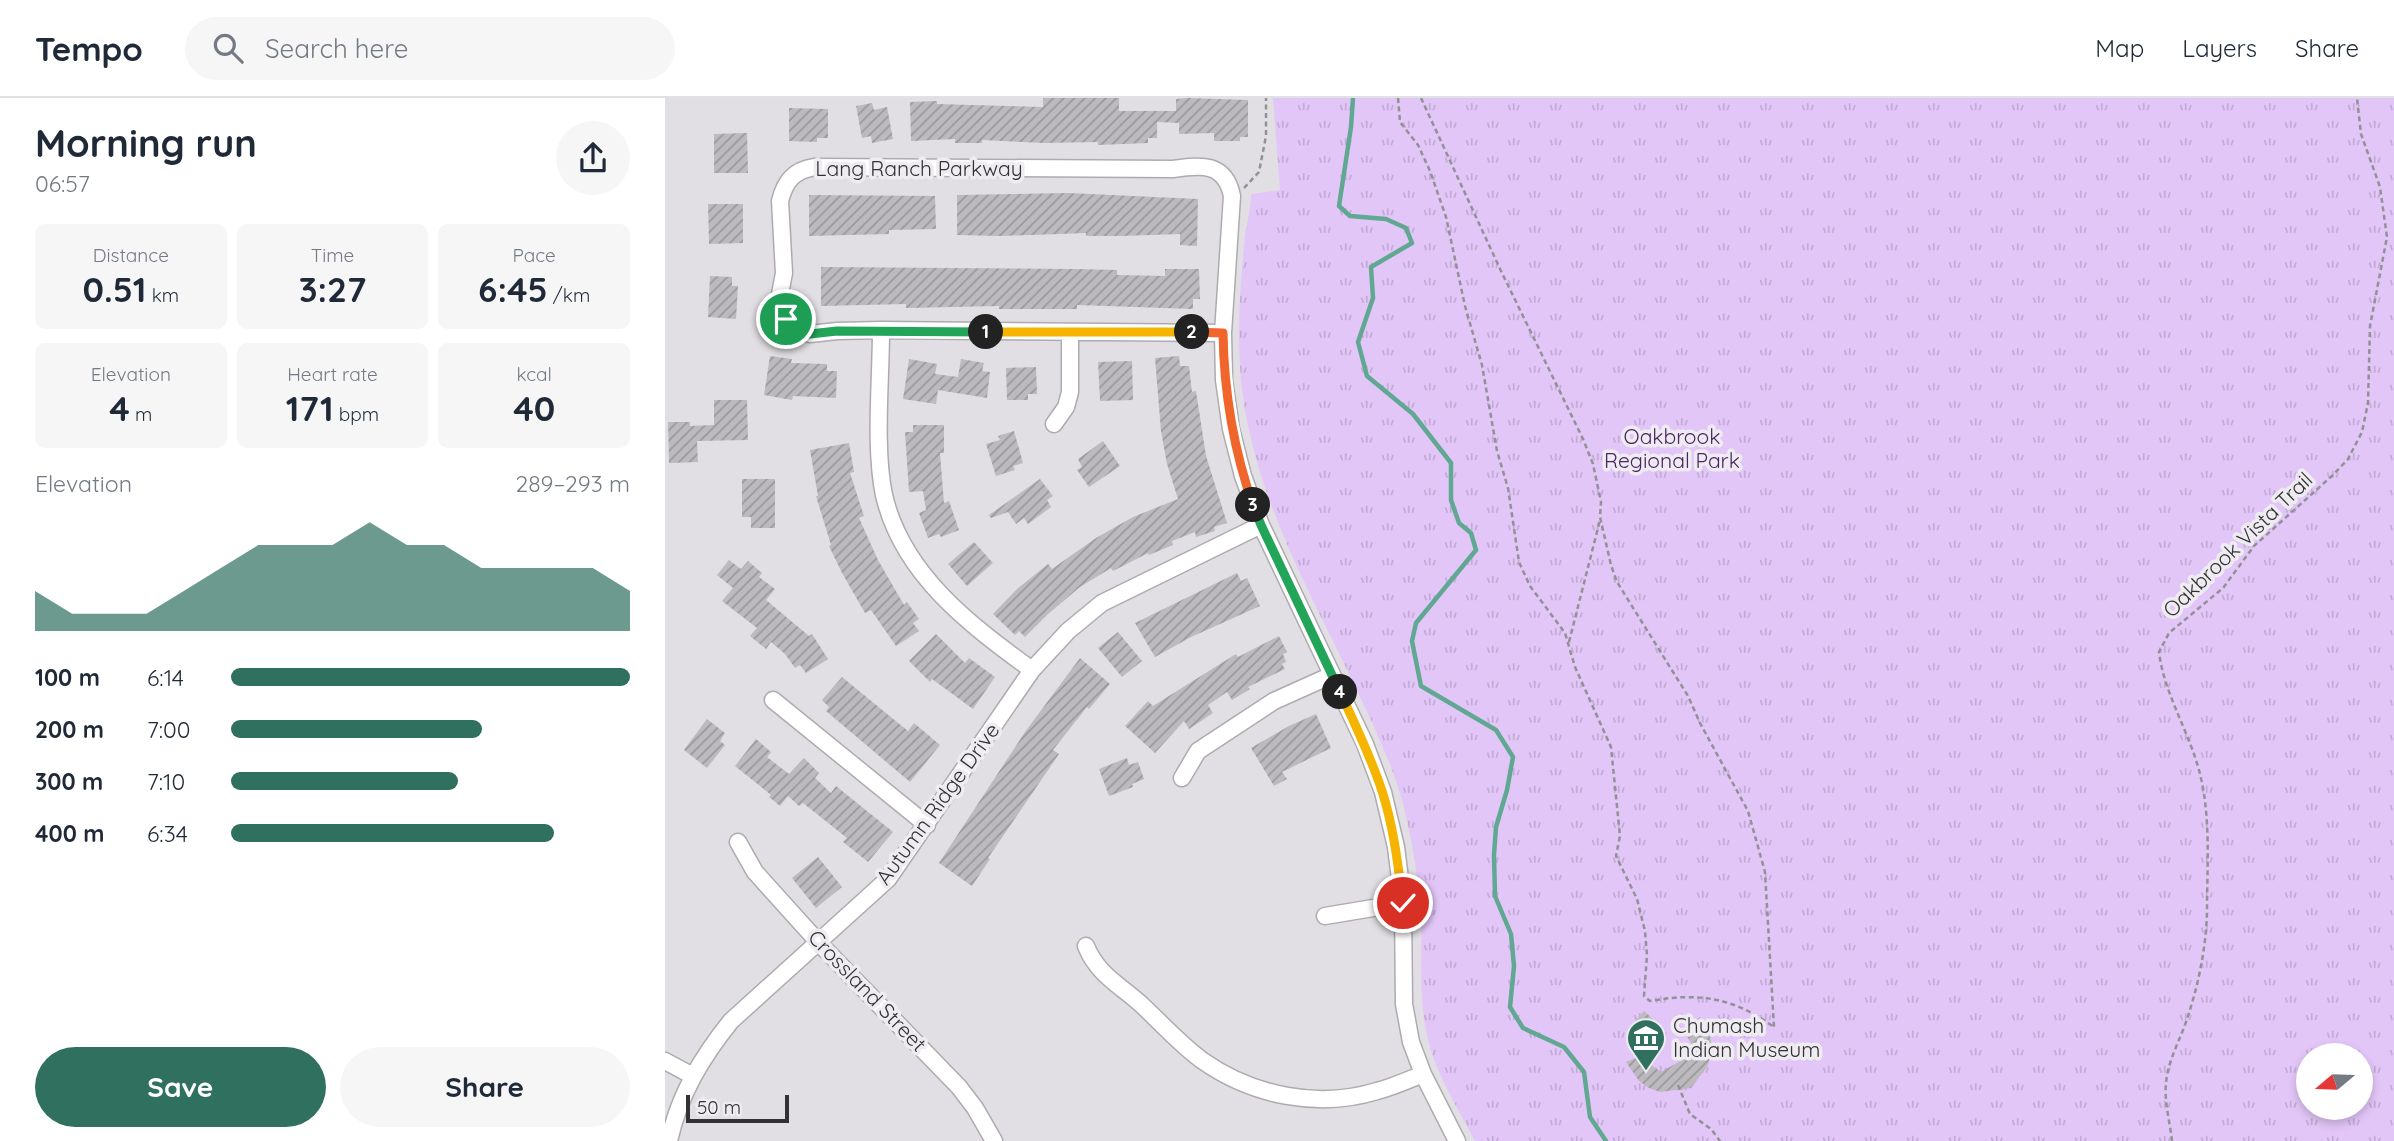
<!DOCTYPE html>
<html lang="en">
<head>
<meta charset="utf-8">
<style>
  :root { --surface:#fff; --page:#f6f6f7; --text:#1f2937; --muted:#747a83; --line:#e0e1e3; --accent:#30705f }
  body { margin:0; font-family:Quicksand,sans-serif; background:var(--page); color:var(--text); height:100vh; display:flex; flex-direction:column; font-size:26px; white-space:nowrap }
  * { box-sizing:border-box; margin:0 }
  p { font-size:23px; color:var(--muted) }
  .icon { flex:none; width:38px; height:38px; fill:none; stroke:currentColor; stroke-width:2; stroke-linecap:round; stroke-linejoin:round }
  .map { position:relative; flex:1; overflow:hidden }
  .panel { display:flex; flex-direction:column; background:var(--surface); width:665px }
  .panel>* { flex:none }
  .needle { width:46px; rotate:251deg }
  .tools { position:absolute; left:1631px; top:945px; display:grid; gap:14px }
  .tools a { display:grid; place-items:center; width:77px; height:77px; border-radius:50%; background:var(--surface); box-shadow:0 4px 10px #0003; font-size:35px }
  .scale { position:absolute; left:21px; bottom:18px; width:103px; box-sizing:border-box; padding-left:7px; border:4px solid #323133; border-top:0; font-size:19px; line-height:24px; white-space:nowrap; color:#323133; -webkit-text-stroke:5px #efecf1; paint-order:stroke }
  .pin { position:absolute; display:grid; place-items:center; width:60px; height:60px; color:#fff; margin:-30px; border:4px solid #fff; border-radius:50%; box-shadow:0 2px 7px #0007 }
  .km { position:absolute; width:35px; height:35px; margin:-18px; border-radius:50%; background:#222; color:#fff; font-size:19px; line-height:35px; text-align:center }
  .round { display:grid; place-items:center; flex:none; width:74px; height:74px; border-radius:37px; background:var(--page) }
  .overview { display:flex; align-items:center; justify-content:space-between; height:119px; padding:0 35px }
  h1 { font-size:38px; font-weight:800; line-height:52px }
  .figures { display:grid; grid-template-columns:repeat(3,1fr); gap:10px; height:119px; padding:7px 35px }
  .figures div { display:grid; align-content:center; border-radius:10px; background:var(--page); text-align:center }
  .figures b { font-size:35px; font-weight:800 }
  .figures small { font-size:19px; font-weight:400 }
  .figures p { font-size:19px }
  .chart { height:196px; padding:14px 35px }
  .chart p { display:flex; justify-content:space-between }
  .chart svg { width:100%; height:126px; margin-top:7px; fill:var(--accent); opacity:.7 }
  .cta { display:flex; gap:14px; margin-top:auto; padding:14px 35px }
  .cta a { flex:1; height:80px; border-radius:42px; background:var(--accent); color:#fff; font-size:28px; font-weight:800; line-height:80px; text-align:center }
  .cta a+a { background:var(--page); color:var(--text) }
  ul { padding:0 35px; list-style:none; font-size:23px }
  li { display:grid; grid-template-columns:112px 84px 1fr; align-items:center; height:52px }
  li i { height:18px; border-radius:9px; background:var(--accent) }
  header { display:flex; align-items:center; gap:42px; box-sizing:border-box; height:98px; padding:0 35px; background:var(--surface); border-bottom:2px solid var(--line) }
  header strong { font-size:33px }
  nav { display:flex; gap:38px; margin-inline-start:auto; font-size:24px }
  .search { width:490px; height:63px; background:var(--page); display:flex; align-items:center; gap:18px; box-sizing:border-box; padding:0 24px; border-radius:38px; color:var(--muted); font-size:26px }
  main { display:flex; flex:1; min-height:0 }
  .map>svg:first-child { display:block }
  .grass { fill:url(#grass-tufts); fill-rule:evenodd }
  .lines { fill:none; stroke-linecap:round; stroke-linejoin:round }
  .stream { stroke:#60a892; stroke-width:4.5 }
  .building { fill:url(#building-hatch) }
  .minor-casing { stroke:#aeabaf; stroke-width:19 }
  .path { stroke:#929194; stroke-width:2.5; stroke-dasharray:5 3.5; stroke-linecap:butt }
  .minor { stroke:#fff; stroke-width:16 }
  .split-1-casing { stroke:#fff; stroke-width:14 }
  .split-2-casing { stroke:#fff; stroke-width:14 }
  .split-3-casing { stroke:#fff; stroke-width:14 }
  .split-4-casing { stroke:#fff; stroke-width:14 }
  .split-5-casing { stroke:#fff; stroke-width:14 }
  .split-1 { stroke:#22a559; stroke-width:9 }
  .split-2 { stroke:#f5b400; stroke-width:9 }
  .split-3 { stroke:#f0652b; stroke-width:9 }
  .split-4 { stroke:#22a559; stroke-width:9 }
  .split-5 { stroke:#f5b400; stroke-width:9 }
  .labels { text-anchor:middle; stroke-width:7; stroke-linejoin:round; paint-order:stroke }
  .street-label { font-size:21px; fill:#323133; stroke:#efecf1 }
  .park-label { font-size:21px; fill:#4b2564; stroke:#efecf1 }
  .poi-label { font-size:21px; fill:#323133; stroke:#efecf1; text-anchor:start }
</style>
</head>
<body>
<header>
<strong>Tempo</strong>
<div class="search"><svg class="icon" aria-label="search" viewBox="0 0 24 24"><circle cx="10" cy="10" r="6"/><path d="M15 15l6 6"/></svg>Search here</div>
<nav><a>Map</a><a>Layers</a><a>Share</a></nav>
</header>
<main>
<section class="panel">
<div class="overview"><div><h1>Morning run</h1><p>06:57</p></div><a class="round"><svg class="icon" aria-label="share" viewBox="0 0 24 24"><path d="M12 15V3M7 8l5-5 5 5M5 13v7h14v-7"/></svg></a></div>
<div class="figures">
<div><p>Distance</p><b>0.51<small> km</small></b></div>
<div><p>Time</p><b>3:27</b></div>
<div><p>Pace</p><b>6:45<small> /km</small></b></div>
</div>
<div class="figures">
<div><p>Elevation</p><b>4<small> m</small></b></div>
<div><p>Heart rate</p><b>171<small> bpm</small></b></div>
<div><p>kcal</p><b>40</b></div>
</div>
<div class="chart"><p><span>Elevation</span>289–293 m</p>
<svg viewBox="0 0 160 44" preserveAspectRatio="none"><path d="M0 44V30L10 38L20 38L30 38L40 30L50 22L60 14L70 14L80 14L90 6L100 14L110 14L120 22L130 22L140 22L150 22L160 30V44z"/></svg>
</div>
<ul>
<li><b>100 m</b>6:14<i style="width:100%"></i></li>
<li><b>200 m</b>7:00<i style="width:63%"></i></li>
<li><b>300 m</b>7:10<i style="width:57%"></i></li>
<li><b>400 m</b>6:34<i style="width:81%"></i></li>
</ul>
<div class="cta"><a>Save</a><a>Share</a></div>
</section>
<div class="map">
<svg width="1729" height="1043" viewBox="0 0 1729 1043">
  <defs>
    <pattern id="grass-tufts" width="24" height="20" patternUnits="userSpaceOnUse" patternTransform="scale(1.75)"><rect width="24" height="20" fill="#e2c6f8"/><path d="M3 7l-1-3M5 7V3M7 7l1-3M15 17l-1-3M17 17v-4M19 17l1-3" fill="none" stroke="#c2abd5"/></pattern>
    <pattern id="building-hatch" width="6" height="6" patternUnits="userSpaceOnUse" patternTransform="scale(1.75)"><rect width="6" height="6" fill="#bcbabe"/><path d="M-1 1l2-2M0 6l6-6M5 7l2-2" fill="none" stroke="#99989b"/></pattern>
  </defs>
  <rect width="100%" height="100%" fill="#e1dfe3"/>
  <path class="grass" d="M608,0H1729V1043H810C792,1008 768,972 761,932C754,897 757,863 756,827C754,785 748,743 737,702C725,660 705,620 686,580C647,499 603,420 584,332C570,271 573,209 579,148C580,130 586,114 586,96L615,92ZM1643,957H1696V1010H1643Z"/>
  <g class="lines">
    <path class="stream" d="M688,0L686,29L674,108L685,118L721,121L741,130L747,145L706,169L708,200L693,244L702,278L748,316L786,365V402L794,425L806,435L811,452L751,525L747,543L756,588L831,632L848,659L842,692L831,729L829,757L830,798L846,836L849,868L845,909L858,930L899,949L919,974L925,1019L941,1043"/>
  </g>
  <path class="building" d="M378,0H454V13H511V1L522,0L583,2V39H575V43H549V35L514,36V25L492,24V40H483V45L433,47V44L379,45L317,42V45H290V41L246,43L245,4L272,3V6L378,9Z
    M207,5L209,12L222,9L228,41L207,45L206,38L197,40L191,8Z
    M124,10L163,11V40H152V44L124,43Z
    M82,35L83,75H49V36Z
    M403,95L533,101L532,148L515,147V136L456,138H421V135L335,138L292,137V97Z
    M144,97L270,98L271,131L224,132V136L144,138Z
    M43,106H78V145L44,146Z
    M156,169L411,171L452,172V177L500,178V171H534L535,201H528V211L412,207V211H334V208L241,210V206L156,208Z
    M45,178L67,179V188H73L71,221L43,219Z
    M105,258L127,261L126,265L162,266V273H172L171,300L128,298L127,302L99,297Z
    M514,258L515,268H524L527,294L531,293L541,358L562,425L549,429L550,433L531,439L530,434L507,443L508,447L484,457L483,455L448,473L446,470L415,489L382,517L360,539L354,533L350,537L328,516L352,491L383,466L387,471L431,440L468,419L513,401L502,366L496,333L490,260Z
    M244,261L272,266L270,276L293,279L296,261L319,265L317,273L325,274L322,300L273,292L271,306L238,301Z
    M467,263L468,302L435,303L433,264Z
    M371,269L372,296H363V302H342L341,270Z
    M49,302H82L83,342L32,343L33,364L4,365L3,324H25V328L49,327Z
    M248,327H279V355H275L279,405L284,403L294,432L276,439L274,436L263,440L254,415L261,412L258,393L244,394L240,334H248Z
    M349,333L358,365L348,368L350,372L331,378L321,346L335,342L333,338Z
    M438,343L455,368L424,389L412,372L417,369L413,361Z
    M184,345L189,374L185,375L199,418L194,420L213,462L239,507L242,504L254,521L248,525L254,533L231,548L206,512L200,515L177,475L164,448L166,447L151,398H153L145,352Z
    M77,381H110V430H86V419H77Z
    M375,381L388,398L382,402L386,409L363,426L359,420L351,426L343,414L326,420L324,417Z
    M309,444L328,465L302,488L283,466Z
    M64,462L76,471L83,463L97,475L94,479L110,491L101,502L144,538L147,536L163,561L141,575L135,567L130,570L120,556L106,544L101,551L85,538L92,530L57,503L68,490L52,477Z
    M572,475L576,483L582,480L595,508L526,539L490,559L470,525Z
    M453,534L477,563L457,579L433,550Z
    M271,536L300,565L304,560L330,579L308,611L267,581L265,584L244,563Z
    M614,538L622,554L618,556L621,564L617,566L620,571L583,589L585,591L567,602L562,594L543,607L548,615L524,631L519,623L490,655L460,628L483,603L488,608L571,556L573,559Z
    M415,560L445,586L424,611L422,609L388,652L394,656L323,760L325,761L307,788L274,765L360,634Z
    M177,579L243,633L249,625L275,647L245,684L161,613L164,609L157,602Z
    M651,616L666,650L617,674L622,681L609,688L586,650L624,628Z
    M42,621L60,635L55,643L60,647L42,670L19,652Z
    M91,641L106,654L102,659L124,676L139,660L154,675L150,680L166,695L171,688L228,734L203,764L178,744L182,740L138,705L134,708L123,698L115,708L104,699L106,697L70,668Z
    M462,660L464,667L473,664L479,681L467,686L468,689L444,698L434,671Z
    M153,759L177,789L151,810L127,780Z
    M979,913L992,925L985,934L971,922Z
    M1035,919L1038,924L1041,923L1048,951L1042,969L1026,990L995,994L984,990L974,983L961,964L980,956L986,967L996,974L1031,954L1019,933Z"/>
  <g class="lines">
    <defs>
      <path id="minor" d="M216,232C216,282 209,350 219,397C237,476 305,527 367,572
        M558,235L216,232L172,233L145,236L134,232L121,221L115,196L119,175L115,103C120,83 129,72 150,69L508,71C536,67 560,64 567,98L558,235L559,282L566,331L578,378L596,427L700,646L718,694L731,749L738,805L739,906L746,944L758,976L792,1043
        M389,326L401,309L405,294V234
        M108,602L262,727
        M517,680L533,653L609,603L667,577
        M73,744L90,774L154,845L294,989L310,1010L329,1043
        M660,818L738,805
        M421,848C433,878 457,888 479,909C498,927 517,948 538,963C588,998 654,1011 712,993C728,989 743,982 758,976
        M0,963L28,978
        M4,1043C14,997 37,959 66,923L223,781L367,572L403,533L437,505L596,427"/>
    </defs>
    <use href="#minor" class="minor-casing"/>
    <path class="path" d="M733,0L735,24L753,47L765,73L781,119L800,208L817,267L832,353L843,390L854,464L865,488L900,535L910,569L946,649L955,738L951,758L972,801L980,833L982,857L979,898L985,903C1036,894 1068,900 1109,929
      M756,0L836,173L918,341L928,366L936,404L935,419L946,467L952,484L1023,598L1035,625L1083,713L1100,774L1109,929
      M579,90L594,74L601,38V0
      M904,544L935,422
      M1013,987L1025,1016L1046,1031L1055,1043
      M1507,1043C1505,1024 1499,1003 1501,985C1503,963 1514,944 1521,924C1533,889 1541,851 1542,814C1542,769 1546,720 1535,676C1525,635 1499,596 1494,554L1504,535L1558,490L1589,448L1668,377L1683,361L1697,334L1703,305L1705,228L1722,139L1715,89L1696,36L1692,0"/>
    <use href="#minor" class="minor"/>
  </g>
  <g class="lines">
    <defs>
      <path id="split-1" d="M121,221L134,232L145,236L172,233L321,234"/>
      <path id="split-2" d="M321,234H527"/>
      <path id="split-3" d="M527,234L558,235C559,295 568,350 588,407"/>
      <path id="split-4" d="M588,407L596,427L675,594"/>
      <path id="split-5" d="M675,594C690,626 706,659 717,693C729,730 733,768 738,805"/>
    </defs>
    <use href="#split-1" class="split-1-casing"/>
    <use href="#split-2" class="split-2-casing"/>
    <use href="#split-3" class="split-3-casing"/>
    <use href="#split-4" class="split-4-casing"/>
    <use href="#split-5" class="split-5-casing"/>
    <use href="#split-1" class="split-1"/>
    <use href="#split-2" class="split-2"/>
    <use href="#split-3" class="split-3"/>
    <use href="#split-4" class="split-4"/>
    <use href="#split-5" class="split-5"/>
  </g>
  <defs>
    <symbol id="museum-pin" viewBox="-11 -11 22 30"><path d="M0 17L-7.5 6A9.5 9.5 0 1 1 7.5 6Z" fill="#30705f" stroke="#efecf1"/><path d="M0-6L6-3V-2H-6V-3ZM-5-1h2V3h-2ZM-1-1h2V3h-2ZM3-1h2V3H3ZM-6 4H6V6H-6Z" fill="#fff"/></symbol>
  </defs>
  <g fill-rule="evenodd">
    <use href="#museum-pin" x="959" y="918" width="44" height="60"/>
  </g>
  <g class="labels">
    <g class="street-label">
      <text x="254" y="78">Lang Ranch Parkway</text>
      <text transform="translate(1573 447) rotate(-44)" y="7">Oakbrook Vista Trail</text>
      <text transform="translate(273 706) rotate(-54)" y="7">Autumn Ridge Drive</text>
      <text transform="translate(202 893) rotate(46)" y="7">Crossland Street</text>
    </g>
    <g class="park-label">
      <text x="1007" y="346">Oakbrook<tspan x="1007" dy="24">Regional Park</tspan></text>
    </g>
    <g class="poi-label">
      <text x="1008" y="935">Chumash<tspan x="1008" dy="24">Indian Museum</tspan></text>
    </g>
  </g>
</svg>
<div class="tools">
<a><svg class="needle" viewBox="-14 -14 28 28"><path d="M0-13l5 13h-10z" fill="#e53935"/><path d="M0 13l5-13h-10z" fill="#747a83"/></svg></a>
</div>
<div class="scale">50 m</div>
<div class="pin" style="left:121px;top:221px;background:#1e9e55"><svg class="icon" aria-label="arrive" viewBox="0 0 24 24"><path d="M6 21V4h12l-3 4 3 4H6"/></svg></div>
<div class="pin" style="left:738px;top:805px;background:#d93025"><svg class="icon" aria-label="check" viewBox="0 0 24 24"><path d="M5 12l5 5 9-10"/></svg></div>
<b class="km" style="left:321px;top:234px">1</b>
<b class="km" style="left:527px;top:234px">2</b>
<b class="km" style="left:588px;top:407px">3</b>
<b class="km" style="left:675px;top:594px">4</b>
</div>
</main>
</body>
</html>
